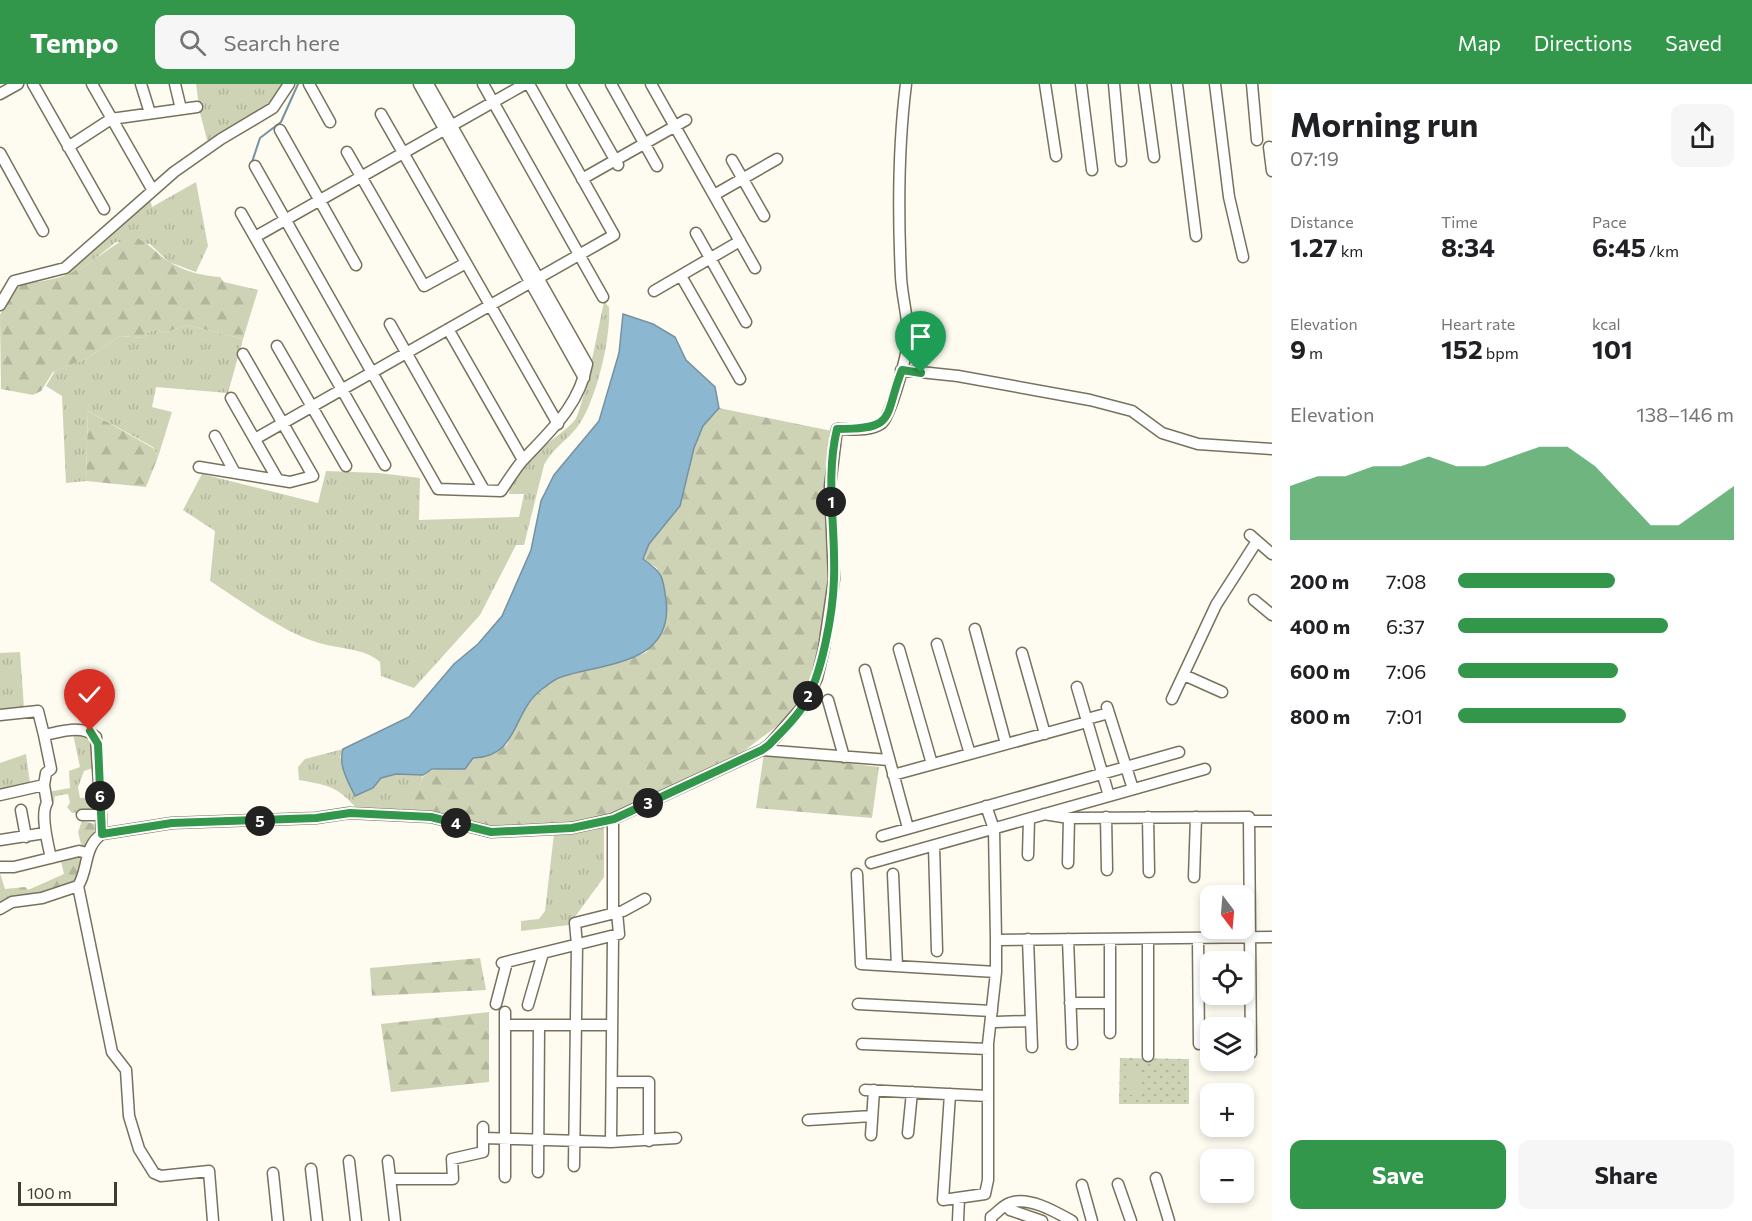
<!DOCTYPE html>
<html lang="en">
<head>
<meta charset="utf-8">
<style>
  :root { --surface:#fff; --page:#f6f6f6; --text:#202124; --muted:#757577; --accent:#32964b }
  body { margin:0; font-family:Commissioner,sans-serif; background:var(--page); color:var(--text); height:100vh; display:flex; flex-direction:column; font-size:22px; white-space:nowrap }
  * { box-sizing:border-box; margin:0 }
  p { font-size:20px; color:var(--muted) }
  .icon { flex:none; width:33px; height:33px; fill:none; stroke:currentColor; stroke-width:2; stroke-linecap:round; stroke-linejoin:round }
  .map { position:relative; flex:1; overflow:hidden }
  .sheet { display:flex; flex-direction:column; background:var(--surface); width:480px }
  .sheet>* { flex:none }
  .needle { width:39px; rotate:164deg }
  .controls { position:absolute; left:1200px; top:801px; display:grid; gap:12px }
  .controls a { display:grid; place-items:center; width:54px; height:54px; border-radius:12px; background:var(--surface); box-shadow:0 3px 9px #0003; font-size:30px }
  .scale { position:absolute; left:18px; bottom:15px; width:99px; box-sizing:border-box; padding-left:6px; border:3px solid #3e3b32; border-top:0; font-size:16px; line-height:21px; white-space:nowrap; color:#3e3b32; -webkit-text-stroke:4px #fefbf1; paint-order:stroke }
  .pin { position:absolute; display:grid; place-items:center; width:51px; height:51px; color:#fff; margin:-62px -26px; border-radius:50% 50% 50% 0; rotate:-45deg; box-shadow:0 0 6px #0007 }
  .pin .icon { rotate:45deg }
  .km { position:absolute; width:30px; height:30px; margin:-15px; border-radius:50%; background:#222; color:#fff; font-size:16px; line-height:30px; text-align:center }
  .round { display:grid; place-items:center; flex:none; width:63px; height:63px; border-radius:12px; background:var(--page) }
  .head { display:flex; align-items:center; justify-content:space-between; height:102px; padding:0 18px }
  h1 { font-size:33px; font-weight:700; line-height:45px }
  .stats { display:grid; grid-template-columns:repeat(3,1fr); gap:9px; height:102px; padding:6px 18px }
  .stats div { display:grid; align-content:center }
  .stats b { font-size:26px; font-weight:700 }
  .stats small { font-size:16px; font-weight:400 }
  .stats p { font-size:16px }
  .chart { height:168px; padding:12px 18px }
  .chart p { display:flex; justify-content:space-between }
  .chart svg { width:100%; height:108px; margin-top:6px; fill:var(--accent); opacity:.7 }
  .primary-button { display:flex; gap:12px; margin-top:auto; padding:12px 18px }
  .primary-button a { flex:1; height:69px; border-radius:12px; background:var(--accent); color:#fff; font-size:24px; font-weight:700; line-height:69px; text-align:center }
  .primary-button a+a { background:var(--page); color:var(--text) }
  ul { padding:0 18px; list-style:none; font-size:20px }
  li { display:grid; grid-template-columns:96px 72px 1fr; align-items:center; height:45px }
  li i { height:15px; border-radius:8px; background:var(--accent) }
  header { display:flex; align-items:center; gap:36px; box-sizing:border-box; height:84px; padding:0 30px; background:var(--accent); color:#fff }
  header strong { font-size:28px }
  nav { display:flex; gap:33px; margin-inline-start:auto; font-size:21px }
  .search { width:420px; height:54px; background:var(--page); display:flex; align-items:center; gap:15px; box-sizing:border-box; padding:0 21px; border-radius:12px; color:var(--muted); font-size:22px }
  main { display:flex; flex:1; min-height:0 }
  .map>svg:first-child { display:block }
  .grass { fill:url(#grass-tufts) }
  .forest { fill:url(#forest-firs) }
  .park { fill:url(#park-dots) }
  .pitch { fill:#ced3b6 }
  .water { fill:#8cb7d0; stroke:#7592a1; stroke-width:1.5 }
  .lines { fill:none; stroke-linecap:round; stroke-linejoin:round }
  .stream { stroke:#7592a1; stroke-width:2 }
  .minor-casing { stroke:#78725c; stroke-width:13 }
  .minor { stroke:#fff; stroke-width:10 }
  .route-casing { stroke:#fff; stroke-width:12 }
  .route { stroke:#32964b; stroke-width:8 }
</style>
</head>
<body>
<header>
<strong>Tempo</strong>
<div class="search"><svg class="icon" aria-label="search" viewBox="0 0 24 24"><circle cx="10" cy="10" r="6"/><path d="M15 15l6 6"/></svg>Search here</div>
<nav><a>Map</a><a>Directions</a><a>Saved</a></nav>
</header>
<main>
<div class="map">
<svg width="1272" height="1137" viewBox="0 0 1272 1137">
  <defs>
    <pattern id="grass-tufts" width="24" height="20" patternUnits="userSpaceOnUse" patternTransform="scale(1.5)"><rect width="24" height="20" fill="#ced3b6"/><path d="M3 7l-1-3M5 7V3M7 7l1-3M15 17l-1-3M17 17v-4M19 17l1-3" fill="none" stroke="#b2b69d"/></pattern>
    <pattern id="forest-firs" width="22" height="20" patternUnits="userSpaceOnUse" patternTransform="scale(1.5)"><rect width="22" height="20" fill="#ced3b6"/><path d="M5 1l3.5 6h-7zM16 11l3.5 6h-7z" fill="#b2b69d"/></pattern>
    <pattern id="park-dots" width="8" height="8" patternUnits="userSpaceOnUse" patternTransform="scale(1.5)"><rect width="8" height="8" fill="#ced3b6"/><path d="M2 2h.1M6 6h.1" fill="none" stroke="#b2b69d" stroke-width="1.8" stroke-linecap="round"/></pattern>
  </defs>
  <rect width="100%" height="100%" fill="#fefbf1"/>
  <path class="grass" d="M196,0H287L269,23L208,59L200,29Z
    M196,98L208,162L196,188L169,178L150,160L116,158L91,178L66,193L65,190L150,115L152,123Z
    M604,218L609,223C611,253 597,313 580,339C570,355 553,363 544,381L524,461H516L480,531L414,604L381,592L380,578C365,564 339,565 319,559C285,549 241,517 210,497L215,447L183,426L202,390L318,419L326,387L379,389L420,394L419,436L519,433L524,410H509C512,378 556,357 575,336C583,327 600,236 604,218Z
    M187,241L243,255L228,309L156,303L152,323L172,328L158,373L153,363L88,327L86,397L66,399L62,312L46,302L55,287L86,275L120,252L144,254L148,248L157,245L164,249Z
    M20,568L24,624L0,627V569Z
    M73,650L87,651L92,654L96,683L84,687L78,703L80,714L96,713V723L91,724L90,728L72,729L67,723L70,719L68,710L55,712L54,718L49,720L48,708L70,704L69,687L80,683Z
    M343,665L340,674L373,704L380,694L396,690L423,691L411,726L359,727C337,702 331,702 299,696L298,683L305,675Z
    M26,670L30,699L0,709V679Z
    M604,742V793L569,841L521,847V837L539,835L545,827L554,750Z"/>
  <path class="forest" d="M133,152C152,161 153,167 168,177C182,187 204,192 220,193L224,198L258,206L243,255L187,241L164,249L157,245L148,248L144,254L120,252L86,275L53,288L41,307L33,311L1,305L0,231L10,211L20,199C47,198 70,193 92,177C106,168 116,158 133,152Z
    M719,324L832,347L825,387L826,457L831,496L811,596L801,618L781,639L744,667L612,730L568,740L494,743L411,726C425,684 420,684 465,685L473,674L507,661L514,642L536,610L558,593L622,578L647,568L657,484L643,475L649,460L680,422L694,364L703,342Z
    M88,327L153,364L158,373L146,403L86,397Z
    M764,669L879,683L872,734L756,724Z
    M82,737L95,740L97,747L86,761L74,800L52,808L0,819V789L5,805L25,803L28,806L64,790L60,773L82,764L78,748Z
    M480,874L486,906L372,912L370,884Z
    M489,928V998L391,1008L381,940Z"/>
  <path class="park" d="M1120,974L1189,975V1020H1119Z"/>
  <path class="pitch" d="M1126,985H1141L1142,1011H1127Z"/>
  <path class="water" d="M623,230L653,240L675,253L686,276L715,303L719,324L703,342L694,364L680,422L649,460L643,475C663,489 663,493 666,516C674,581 603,579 561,593C554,595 548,601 542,605C511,629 519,673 473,674L465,685H432L423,691L396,690L381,694L373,704L355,712C348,697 338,682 343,665L409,633L454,580L478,560L502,532L531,466L541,417L554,391L599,337L619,269Z"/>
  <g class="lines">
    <path class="stream" d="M250,84L260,54L281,38L298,0"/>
    <defs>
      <path id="minor" d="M33,0L104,125
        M92,0L152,105
        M141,0L150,29
        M175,0L181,25
        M309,0L330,38
        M419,0L584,294
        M483,0L603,213
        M572,0L618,81
        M611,0L657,82
        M651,0L755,184
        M1045,0L1056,72
        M1081,0L1092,86
        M1114,0L1121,77
        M1144,0L1154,73
        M1177,0L1196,152
        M1215,0L1229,113L1243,173
        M1252,0L1257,56
        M0,10L18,0
        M381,30L558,340
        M280,46L356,181
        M68,63L111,35L197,23
        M1269,63L1272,87
        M347,68L424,202L466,179
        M0,69L43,147
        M732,76L764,132
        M255,82L438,405L501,407C508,397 515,385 523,376C551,346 579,322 587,280L428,0
        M582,95L686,36
        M714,111L777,75
        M241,129L385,381
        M696,149L746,238
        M255,153L525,0
        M681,192L740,295
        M654,207L740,157
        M0,221L14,197L65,184L174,88L221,55L273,24L289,0
        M390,240L484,406
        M448,245L523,376
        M277,262L346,382
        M901,286L958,292L1090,316L1132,327L1162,349L1198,360L1272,365
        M231,314L278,396
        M215,352L235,389
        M255,355L614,151L529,0
        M199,383L290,398L313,392L243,270
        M1250,451L1272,470
        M1254,516L1272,531
        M975,545L1006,660
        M937,560L970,670
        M899,565L932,680
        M1022,569L1045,650
        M865,586L908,744
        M1184,591L1222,608
        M1077,603L1109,712
        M1172,615L1216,521L1257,457
        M828,616L844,673
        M1107,623L1133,705
        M0,631L38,627L44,651C60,648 82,640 96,653L102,750
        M1087,635L1109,629
        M762,666L889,676
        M893,691L1087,638
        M44,701L46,689L51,685L44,651
        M0,711L44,701L47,719C40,730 48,761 51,774
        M21,726L26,753
        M1044,730L1069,734L1249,733L1251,969
        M82,731H101
        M1106,733L1107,786
        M1148,733L1149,788
        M1249,737H1272
        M882,752L1179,668
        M0,756L45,749
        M934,762L937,867
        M1028,771L1029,735
        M871,779L1205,685
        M1068,779L1069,734
        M0,783H14L79,767L87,769
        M857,790L861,880L996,888
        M893,790L897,882
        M1194,793L1196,733
        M78,802L112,968L126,986L129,1032L139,1065L154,1089L161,1092L209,1087L213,1137
        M0,825L12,818L42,814L78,802C89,785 83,763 102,750L172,739L316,734L349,729L431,733L491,748L572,744L613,735L762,666L769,661L805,620L817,594L824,564L834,495L830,402L837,345C851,345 870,348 882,339C891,331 907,271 908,257C909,236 902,214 901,193C898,129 898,63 906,0
        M613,829V735
        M1028,855L1032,963
        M1068,855L1072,960
        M1110,855V949
        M1148,855V972
        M1198,855L1199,960
        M996,856L1272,853
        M502,879L619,850L617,828
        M1070,919H1110
        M496,920L507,878
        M858,920L992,927
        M528,921L543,869
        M996,938L1031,937
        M506,941H612
        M862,960L988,965
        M612,998H649V1057
        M865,1006L988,1012
        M950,1010L943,1116L985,1110L988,1096V960L996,888V856L994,745L986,722
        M808,1036L872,1032
        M908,1049L912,1008
        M871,1051L874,1006
        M483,1054L611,1058L676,1054
        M611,1058L613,852
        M349,1077L356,1137
        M388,1077L395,1137
        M574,1082L577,861L575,839L623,827L645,815
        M311,1085L317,1137
        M538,1088L539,941
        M273,1089L278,1137
        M505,1093V928
        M1156,1094L1169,1137
        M390,1095H453L452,1075L483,1068V1043
        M1118,1100L1131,1137
        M1082,1101L1092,1137
        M1010,1126L1042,1137
        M958,1137L959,1114
        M991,1137V1133C997,1129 1003,1121 1010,1119C1029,1112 1056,1128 1072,1137"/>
    </defs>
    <use href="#minor" class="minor-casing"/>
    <use href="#minor" class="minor"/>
  </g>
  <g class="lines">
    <defs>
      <path id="route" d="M90,647L98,660L102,750L172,739L316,734L350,729L431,733L491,748L572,744L614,735L762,666L769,661C781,648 796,635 805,619C822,590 833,529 834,495C836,444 825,395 837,345C898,345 883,334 902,286L921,289"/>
    </defs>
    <use href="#route" class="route-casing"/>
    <use href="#route" class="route"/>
  </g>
</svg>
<div class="controls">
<a><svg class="needle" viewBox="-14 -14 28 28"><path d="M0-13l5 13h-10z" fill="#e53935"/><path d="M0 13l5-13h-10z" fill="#757577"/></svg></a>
<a><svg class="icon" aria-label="locate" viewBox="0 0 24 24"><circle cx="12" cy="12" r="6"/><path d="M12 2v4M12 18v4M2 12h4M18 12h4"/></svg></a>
<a><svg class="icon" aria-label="layers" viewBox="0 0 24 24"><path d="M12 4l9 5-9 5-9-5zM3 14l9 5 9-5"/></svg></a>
<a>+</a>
<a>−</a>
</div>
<div class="scale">100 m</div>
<div class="pin" style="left:921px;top:289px;background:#1e9e55"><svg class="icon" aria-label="arrive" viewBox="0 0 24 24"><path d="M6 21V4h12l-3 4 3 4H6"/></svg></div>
<div class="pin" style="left:90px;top:647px;background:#d93025"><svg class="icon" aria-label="check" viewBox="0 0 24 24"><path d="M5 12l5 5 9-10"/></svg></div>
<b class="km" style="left:831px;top:418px">1</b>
<b class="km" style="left:808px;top:612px">2</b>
<b class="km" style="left:648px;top:719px">3</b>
<b class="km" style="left:456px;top:739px">4</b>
<b class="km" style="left:260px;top:737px">5</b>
<b class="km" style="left:100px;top:712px">6</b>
</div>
<section class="sheet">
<div class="head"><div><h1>Morning run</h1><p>07:19</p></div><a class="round"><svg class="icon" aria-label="share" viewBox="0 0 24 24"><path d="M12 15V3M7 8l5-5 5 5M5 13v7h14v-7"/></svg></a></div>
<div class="stats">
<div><p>Distance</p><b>1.27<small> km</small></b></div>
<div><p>Time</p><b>8:34</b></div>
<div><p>Pace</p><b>6:45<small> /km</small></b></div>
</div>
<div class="stats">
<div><p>Elevation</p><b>9<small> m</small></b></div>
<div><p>Heart rate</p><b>152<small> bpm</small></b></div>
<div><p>kcal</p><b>101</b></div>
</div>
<div class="chart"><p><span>Elevation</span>138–146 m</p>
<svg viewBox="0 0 160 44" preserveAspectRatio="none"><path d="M0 44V22L10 18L20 18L30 14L40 14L50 10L60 14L70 14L80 10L90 6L100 6L110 14L120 26L130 38L140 38L150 30L160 22V44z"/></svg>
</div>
<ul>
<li><b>200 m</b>7:08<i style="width:57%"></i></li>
<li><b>400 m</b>6:37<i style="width:76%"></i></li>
<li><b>600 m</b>7:06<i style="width:58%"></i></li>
<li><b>800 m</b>7:01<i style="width:61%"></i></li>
</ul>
<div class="primary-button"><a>Save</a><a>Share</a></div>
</section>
</main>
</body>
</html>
